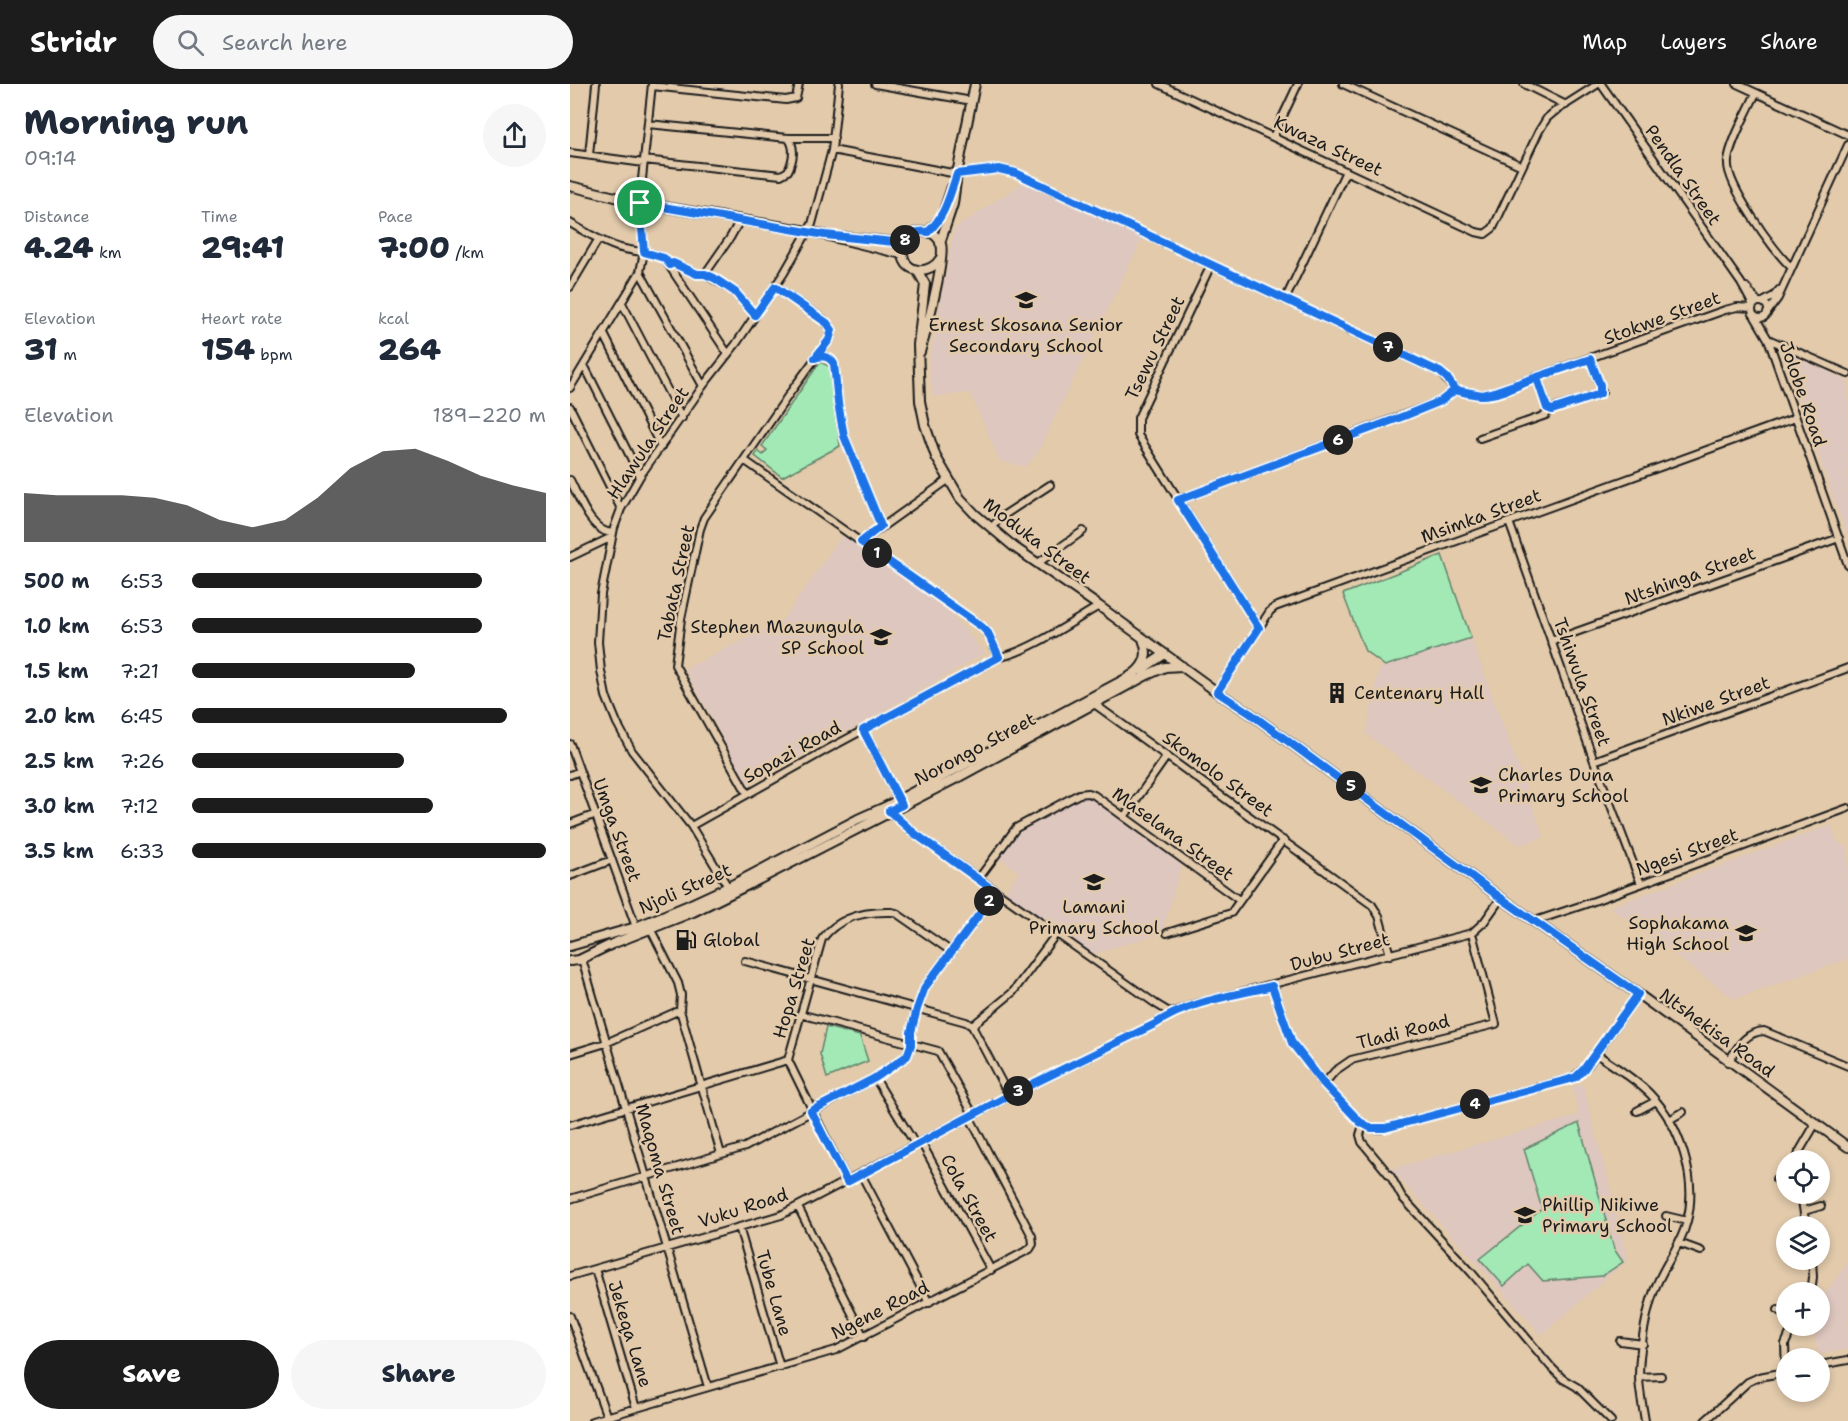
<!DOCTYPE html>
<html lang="en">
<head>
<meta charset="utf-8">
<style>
  :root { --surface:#fff; --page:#f6f6f7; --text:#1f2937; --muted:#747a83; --accent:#1c1c1c }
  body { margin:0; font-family:"Shantell Sans",sans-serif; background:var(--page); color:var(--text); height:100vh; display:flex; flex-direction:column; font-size:22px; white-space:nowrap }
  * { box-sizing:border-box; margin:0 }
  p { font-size:20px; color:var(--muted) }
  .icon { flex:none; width:33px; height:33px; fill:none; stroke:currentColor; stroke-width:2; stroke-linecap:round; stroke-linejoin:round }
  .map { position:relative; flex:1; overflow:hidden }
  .details { display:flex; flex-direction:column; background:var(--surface); width:570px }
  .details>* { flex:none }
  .fabs { position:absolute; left:1206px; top:1066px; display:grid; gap:12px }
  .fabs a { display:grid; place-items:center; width:54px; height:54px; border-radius:50%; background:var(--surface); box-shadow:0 3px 9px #0003; font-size:30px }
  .pin { position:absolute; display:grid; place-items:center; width:51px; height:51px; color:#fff; margin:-26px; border:3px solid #fff; border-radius:50%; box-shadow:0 2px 6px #0007 }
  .km { position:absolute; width:30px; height:30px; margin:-15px; border-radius:50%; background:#222; color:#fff; font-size:16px; line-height:30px; text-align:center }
  .round { display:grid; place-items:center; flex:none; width:63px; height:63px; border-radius:32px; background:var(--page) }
  .overview { display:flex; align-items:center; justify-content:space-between; height:102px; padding:0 24px }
  h1 { font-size:33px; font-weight:800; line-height:45px }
  .figures { display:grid; grid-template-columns:repeat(3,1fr); gap:9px; height:102px; padding:6px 24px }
  .figures div { display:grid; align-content:center }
  .figures b { font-size:30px; font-weight:800 }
  .figures small { font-size:16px; font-weight:400 }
  .figures p { font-size:16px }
  .chart { height:168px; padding:12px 24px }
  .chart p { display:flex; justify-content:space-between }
  .chart svg { width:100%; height:108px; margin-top:6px; fill:var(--accent); opacity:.7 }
  .button { display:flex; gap:12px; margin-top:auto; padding:12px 24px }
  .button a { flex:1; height:69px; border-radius:36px; background:var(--accent); color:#fff; font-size:24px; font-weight:800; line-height:69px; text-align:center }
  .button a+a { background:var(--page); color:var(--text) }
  ul { padding:0 24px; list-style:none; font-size:20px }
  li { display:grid; grid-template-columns:96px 72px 1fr; align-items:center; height:45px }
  li i { height:15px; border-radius:8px; background:var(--accent) }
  header { display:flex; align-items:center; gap:36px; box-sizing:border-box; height:84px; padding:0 30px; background:var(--accent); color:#fff }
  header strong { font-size:28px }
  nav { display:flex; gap:33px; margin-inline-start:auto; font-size:21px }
  .search { width:420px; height:54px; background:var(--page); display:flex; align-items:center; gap:15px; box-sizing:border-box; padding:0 21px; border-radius:33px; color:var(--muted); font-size:22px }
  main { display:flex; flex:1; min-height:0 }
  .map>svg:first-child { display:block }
  .built { fill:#dec7bf }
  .green { fill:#a3e9b6; stroke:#608269; stroke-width:1.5 }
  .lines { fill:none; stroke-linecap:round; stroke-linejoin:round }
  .minor-casing { stroke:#1c1c1c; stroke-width:10 }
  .tertiary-casing { stroke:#1c1c1c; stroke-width:12 }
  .minor { stroke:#e2caab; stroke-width:6 }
  .tertiary { stroke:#e2caab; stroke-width:8 }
  .route-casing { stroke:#fff; stroke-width:12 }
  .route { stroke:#1a73e8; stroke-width:8 }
  .labels { text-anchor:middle; stroke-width:5; stroke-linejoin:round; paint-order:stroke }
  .street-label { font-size:18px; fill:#1c1c1c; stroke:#e2caab }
  .poi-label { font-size:18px; fill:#1c1c1c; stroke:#e2caab; text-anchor:start }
</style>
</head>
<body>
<header>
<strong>Stridr</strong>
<div class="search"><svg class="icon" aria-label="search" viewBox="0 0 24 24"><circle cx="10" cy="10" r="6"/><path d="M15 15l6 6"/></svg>Search here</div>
<nav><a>Map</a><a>Layers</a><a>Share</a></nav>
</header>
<main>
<section class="details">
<div class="overview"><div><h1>Morning run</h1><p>09:14</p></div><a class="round"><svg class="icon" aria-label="share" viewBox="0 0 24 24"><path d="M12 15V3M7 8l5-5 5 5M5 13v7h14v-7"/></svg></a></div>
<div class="figures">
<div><p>Distance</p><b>4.24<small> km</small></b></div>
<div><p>Time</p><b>29:41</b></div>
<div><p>Pace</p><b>7:00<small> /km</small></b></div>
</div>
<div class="figures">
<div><p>Elevation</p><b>31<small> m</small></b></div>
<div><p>Heart rate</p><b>154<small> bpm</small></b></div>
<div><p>kcal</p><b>264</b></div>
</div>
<div class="chart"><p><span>Elevation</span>189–220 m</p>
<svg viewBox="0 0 160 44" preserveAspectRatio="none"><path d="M0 44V24L10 25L20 25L30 25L40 26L50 29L60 35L70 38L80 35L90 26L100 14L110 7L120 6L130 11L140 17L150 21L160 24V44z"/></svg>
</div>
<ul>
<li><b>500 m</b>6:53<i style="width:82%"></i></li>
<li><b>1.0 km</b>6:53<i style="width:82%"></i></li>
<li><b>1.5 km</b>7:21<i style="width:63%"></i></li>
<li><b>2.0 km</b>6:45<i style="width:89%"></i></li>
<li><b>2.5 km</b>7:26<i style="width:60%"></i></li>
<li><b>3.0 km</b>7:12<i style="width:68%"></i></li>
<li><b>3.5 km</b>6:33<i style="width:100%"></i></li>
</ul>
<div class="button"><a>Save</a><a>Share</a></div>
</section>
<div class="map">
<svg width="1278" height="1337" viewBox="0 0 1278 1337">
  <rect width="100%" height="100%" fill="#e2caab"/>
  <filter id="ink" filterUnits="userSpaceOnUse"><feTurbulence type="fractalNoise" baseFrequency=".0167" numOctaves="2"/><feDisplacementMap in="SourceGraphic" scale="12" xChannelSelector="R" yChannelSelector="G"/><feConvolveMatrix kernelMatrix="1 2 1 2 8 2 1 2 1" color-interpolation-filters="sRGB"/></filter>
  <g filter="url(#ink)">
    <path class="built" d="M454,98L573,153L468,368L455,383L430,377L400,309L363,313L359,279L384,145Z
      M1211,265L1278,297V454Z
      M273,450L370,518L415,569L275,649L178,701L115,585L212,537Z
      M901,554L974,753L950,761L796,650L809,585Z
      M518,713L529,719L612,779L592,849L523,870L435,808L449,788L429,774L450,746L509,715Z
      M1261,741L1267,758L1278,764V875L1164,915L1040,823Z
      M1013,1000L1058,1175L972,1251L821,1085L1009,1031L1002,1003Z
      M1278,1178V1265L1249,1270L1242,1242H1250V1217Z"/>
    <path class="green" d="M250,278L261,283L270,362L212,393L185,372L188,367L193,371L197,366L192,362Z
      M872,471L901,554L815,582L795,567L773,510Z
      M256,943L290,952L298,977L257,994L250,970Z
      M1009,1039L1044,1165L1053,1178L1032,1192L973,1197L958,1180L934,1202L910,1175L972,1125L954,1065Z"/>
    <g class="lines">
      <defs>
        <path id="minor" d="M305,0L402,17
          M589,0L906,148L915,150L923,144L969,47L977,34L984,28L1028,0
          M773,0L952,82
          M954,0L996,21
          M1031,0L1171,199L1183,221
          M1167,0L1278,51
          M82,2L216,16L226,14L229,0
          M1186,9C1178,27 1160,58 1158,77C1155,99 1204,168 1221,183
          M78,40L218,54H264
          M703,53L728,0
          M262,66L387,90L429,85L446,89L871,289L885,306
          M0,69L74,79
          M19,71L26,0
          M74,76L211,91L218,87C223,77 226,63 218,54
          M0,139C15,148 30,157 47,163C62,168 79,167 94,174L158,270
          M100,181L103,179L127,190H135L160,154L170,136
          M641,181L568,334V351L689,544
          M70,188L133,302
          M135,190L165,208L185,231
          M0,203L28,156
          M1176,203L1188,218
          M715,216L776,87
          M1182 226a8 8 0 1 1 16 0a8 8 0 1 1-16 0Z
          M1193,218L1204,212L1209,206
          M52,219L112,334
          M1197,229L1208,214L1278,61
          M1185,233L1198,255L1278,481
          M34,250L91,363
          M1198,255L1278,290
          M245,273H256L264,280L268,319L274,352L311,442
          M14,281L70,392
          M967,294L978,326L1025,312L1032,308L1020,275
          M0,304L70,188L74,168L70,114L82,0
          M0,323L51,425
          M910,354L976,331L978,326
          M174,376L412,543L418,549L429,573
          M0,396C9,413 21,449 43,449
          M608,416L858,322L871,317L885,306L912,311L921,309L1155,226L1167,223L1182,224
          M939,438L1024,677L1071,800
          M421,444L431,433L480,401
          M291,458L378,396
          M0,473L42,453
          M468,479L513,447
          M981,557L1269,454
          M647,608L700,527L705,523L1225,334
          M523,619L802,821L809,832L820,871
          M293,646L330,718
          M0,660L66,843
          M1024,677L1278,584
          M0,691L10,687
          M177,709L105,581L111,535L130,445L134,434L222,306L259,256L262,246L254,236L205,203
          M319,727L344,749L586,920L601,929
          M554,733L597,672
          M0,740L26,730
          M121,742L258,665L429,573C457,569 503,537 529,522
          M0,792L42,776
          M409,794L446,744L509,710L518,709L524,711L669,816
          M158,803L121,742L62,667L47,639L36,612L31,587L28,558L31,510L44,444L51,425L70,392L133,302L166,260L214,189L242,140L262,66L269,0
          M965,837L1013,821L1278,724
          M81,846L108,899L111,911L110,926L151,1070
          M597,849L661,829L713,756
          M12,875L138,1303
          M175,877L396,938L402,942L439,1012
          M702,901L722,959L754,1000L790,1038L801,1044L811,1045L1003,994L1018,981L1068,910
          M230,930L368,967L403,1030
          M402,942L443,908L486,850
          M1025,969C1044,982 1064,994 1080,1010C1110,1041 1128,1095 1117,1137C1111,1162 1093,1182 1084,1207C1076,1228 1069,1269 1069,1292C1069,1307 1073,1323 1075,1337
          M0,970L36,959L110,926
          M1158,978C1168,963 1175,948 1194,947L1278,982
          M305,994L345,1060
          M754,1000L765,987L781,976L926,940L902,849
          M1067,1027L1086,1017
          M1099,1036L1113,1028
          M0,1041L218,976
          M793,1041L790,1051L792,1058L821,1093L832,1113L901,1188L981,1283L993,1295L1007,1303L1041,1337
          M351,1058L421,1186
          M1227,1077L1229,1068L1246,1039
          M291,1090L359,1219
          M1206,1095L1216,1090
          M277,1097L218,976L252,855C269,832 295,827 322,828L326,829L382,868
          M1231,1110L1236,1143
          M0,1115L175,1063L305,994L337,972L341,961V948L347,925L355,903L426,808
          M228,1123L294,1253
          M1234,1127L1251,1122
          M1096,1132L1117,1137
          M169,1143L210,1283
          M1109,1159L1131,1167
          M25,1185L66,1324
          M0,1192L211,1131L439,1012L585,940L601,929L629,919L902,849L914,838L931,814
          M1241,1209L1243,1193L1242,1176
          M1208,1226L1216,1230
          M0,1232L37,1333
          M1050,1257L1073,1260
          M1250,1281L1278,1276
          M1216,1288L1215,1260L1223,1242
          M1069,1293L1091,1292
          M22,1337L266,1266L460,1165L463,1160L462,1152L399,1032
          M1135,1337L1178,1298L1189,1293L1216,1288"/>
        <path id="tertiary" d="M0,102L70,119L238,147L332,170
          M358,148L372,133L382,103
          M274,153L334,159
          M370,159L383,120L387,90L405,0
          M347,186L355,200L348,261L350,317L355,341L366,373L390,414L405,430L444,463L529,522L647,608L681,630L931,814L1068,910L1278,1063
          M350,268C355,252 376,173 371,160C363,138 329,147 333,171C336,191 361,190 370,175
          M571,586L595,570
          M0,862L66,843L119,821L158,803L288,735L315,723L559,593C574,584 580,572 573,555
          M0,877L9,876L42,860L123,828L182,799L387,694L577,591L595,583L612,582"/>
      </defs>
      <use href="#minor" class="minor-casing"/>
      <use href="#tertiary" class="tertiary-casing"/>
      <use href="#minor" class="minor"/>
      <use href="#tertiary" class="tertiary"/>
    </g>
  </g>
  <g class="lines" filter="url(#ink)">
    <defs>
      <path id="route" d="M70,119L74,168L94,174L100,181L103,179L127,190H135L144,194L165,208L185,231L205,203L257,239L262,246L259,256L245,274C253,271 260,273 264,280L268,319L274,352L311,442L291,458L412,543L418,549L429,573L293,646L332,721L319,727L344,749L426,808L355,903L347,925L341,948V961L337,972L305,994L241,1027L277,1098L438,1012L585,940C619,917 662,912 702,902L722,959L754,1000L790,1038L801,1044H815L997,996L1006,993L1014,985L1068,910L931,814L681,630L647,608L689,544L608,416L834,332L871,317L885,306L912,311L921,309L1020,275L1030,301V310L982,326L977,324L967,294C950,300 929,312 910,311C902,310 893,308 885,306L877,294L870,288L446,89L429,85L387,90C379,112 376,131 358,148C347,146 340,150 334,159L255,151L70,119"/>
    </defs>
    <use href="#route" class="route-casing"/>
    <use href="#route" class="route"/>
  </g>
  <defs>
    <symbol id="school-bare" viewBox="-9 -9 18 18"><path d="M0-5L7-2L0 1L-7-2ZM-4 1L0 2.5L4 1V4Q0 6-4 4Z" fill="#1c1c1c" stroke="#e2caab" stroke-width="2.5" paint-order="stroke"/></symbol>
    <symbol id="building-bare" viewBox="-9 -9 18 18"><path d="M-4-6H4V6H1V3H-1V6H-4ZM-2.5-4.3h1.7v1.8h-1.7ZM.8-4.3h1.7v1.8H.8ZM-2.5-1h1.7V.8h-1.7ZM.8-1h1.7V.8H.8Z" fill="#1c1c1c" stroke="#e2caab" stroke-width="2.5" paint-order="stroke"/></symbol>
    <symbol id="fuel-bare" viewBox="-9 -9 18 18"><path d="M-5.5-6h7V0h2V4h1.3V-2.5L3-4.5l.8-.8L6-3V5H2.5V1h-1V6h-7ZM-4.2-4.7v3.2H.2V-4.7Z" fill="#1c1c1c" stroke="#e2caab" stroke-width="2.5" paint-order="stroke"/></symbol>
  </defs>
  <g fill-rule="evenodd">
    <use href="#school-bare" x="441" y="201" width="30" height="30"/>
    <use href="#school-bare" x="296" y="538" width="30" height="30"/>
    <use href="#building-bare" x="752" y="594" width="30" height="30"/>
    <use href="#school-bare" x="896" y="686" width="30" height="30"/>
    <use href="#school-bare" x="509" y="783" width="30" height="30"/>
    <use href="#school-bare" x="1161" y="834" width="30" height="30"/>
    <use href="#fuel-bare" x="101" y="841" width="30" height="30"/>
    <use href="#school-bare" x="940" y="1116" width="30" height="30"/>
  </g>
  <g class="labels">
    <g class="street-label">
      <text transform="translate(758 62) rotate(25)" y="6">Kwaza Street</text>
      <text transform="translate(1113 91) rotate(55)" y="6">Pendla Street</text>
      <text transform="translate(1092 234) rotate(-20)" y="6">Stokwe Street</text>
      <text transform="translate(585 264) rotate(-64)" y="6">Tsewu Street</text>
      <text transform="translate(1233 310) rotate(71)" y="6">Jolobe Road</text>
      <text transform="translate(78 359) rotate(-56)" y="6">Hlawula Street</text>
      <text transform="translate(911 432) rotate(-20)" y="6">Msimka Street</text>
      <text transform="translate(467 457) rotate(37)" y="6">Moduka Street</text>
      <text transform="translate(1120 492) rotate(-20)" y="6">Ntshinga Street</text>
      <text transform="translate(106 499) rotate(-78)" y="6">Tabata Street</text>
      <text transform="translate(1012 598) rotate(70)" y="6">Tshiwula Street</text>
      <text transform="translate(1146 617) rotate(-20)" y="6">Nkiwe Street</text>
      <text transform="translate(405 665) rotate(-28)" y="6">Norongo Street</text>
      <text transform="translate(222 668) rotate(-29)" y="6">Sopazi Road</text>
      <text transform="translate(648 690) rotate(36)" y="6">Skomolo Street</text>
      <text transform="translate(47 746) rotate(70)" y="6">Umga Street</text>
      <text transform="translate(603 750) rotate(36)" y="6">Maselana Street</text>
      <text transform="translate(1117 768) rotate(-20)" y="6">Ngesi Street</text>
      <text transform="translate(115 805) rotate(-24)" y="6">Njoli Street</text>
      <text transform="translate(770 868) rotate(-15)" y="6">Dubu Street</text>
      <text transform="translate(224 904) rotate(-73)" y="6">Hopa Street</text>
      <text transform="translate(833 948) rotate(-14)" y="6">Tladi Road</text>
      <text transform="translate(1147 949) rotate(36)" y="6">Ntshekisa Road</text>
      <text transform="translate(90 1085) rotate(74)" y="6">Maqoma Street</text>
      <text transform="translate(399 1114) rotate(61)" y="6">Cola Street</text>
      <text transform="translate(173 1124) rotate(-18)" y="6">Vuku Road</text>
      <text transform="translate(204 1209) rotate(74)" y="6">Tube Lane</text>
      <text transform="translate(310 1226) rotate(-27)" y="6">Ngene Road</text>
      <text transform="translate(60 1250) rotate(73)" y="6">Jekeqa Lane</text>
    </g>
    <g class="poi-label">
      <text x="456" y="247" text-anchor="middle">Ernest Skosana Senior<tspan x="456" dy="21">Secondary School</tspan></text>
      <text x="294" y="549" text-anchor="end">Stephen Mazungula<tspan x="294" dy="21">SP School</tspan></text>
      <text x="784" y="615">Centenary Hall</text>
      <text x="928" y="697">Charles Duna<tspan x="928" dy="21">Primary School</tspan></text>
      <text x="524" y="829" text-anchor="middle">Lamani<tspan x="524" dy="21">Primary School</tspan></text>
      <text x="1159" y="845" text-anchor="end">Sophakama<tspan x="1159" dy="21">High School</tspan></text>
      <text x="133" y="862">Global</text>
      <text x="972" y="1127">Phillip Nikiwe<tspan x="972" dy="21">Primary School</tspan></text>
    </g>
  </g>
</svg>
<div class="fabs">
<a><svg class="icon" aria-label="locate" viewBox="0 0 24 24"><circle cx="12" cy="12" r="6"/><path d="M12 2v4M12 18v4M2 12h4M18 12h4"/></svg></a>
<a><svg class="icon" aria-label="layers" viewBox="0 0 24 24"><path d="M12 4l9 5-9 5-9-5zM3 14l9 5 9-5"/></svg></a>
<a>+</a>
<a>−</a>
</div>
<div class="pin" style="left:70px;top:119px;background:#1e9e55"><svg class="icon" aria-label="arrive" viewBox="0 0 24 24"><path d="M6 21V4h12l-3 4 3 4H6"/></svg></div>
<b class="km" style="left:307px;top:469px">1</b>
<b class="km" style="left:419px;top:817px">2</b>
<b class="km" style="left:448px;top:1007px">3</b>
<b class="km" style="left:905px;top:1020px">4</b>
<b class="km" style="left:781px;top:702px">5</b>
<b class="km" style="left:768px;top:356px">6</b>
<b class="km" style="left:818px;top:263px">7</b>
<b class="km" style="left:335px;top:156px">8</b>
</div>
</main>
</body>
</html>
